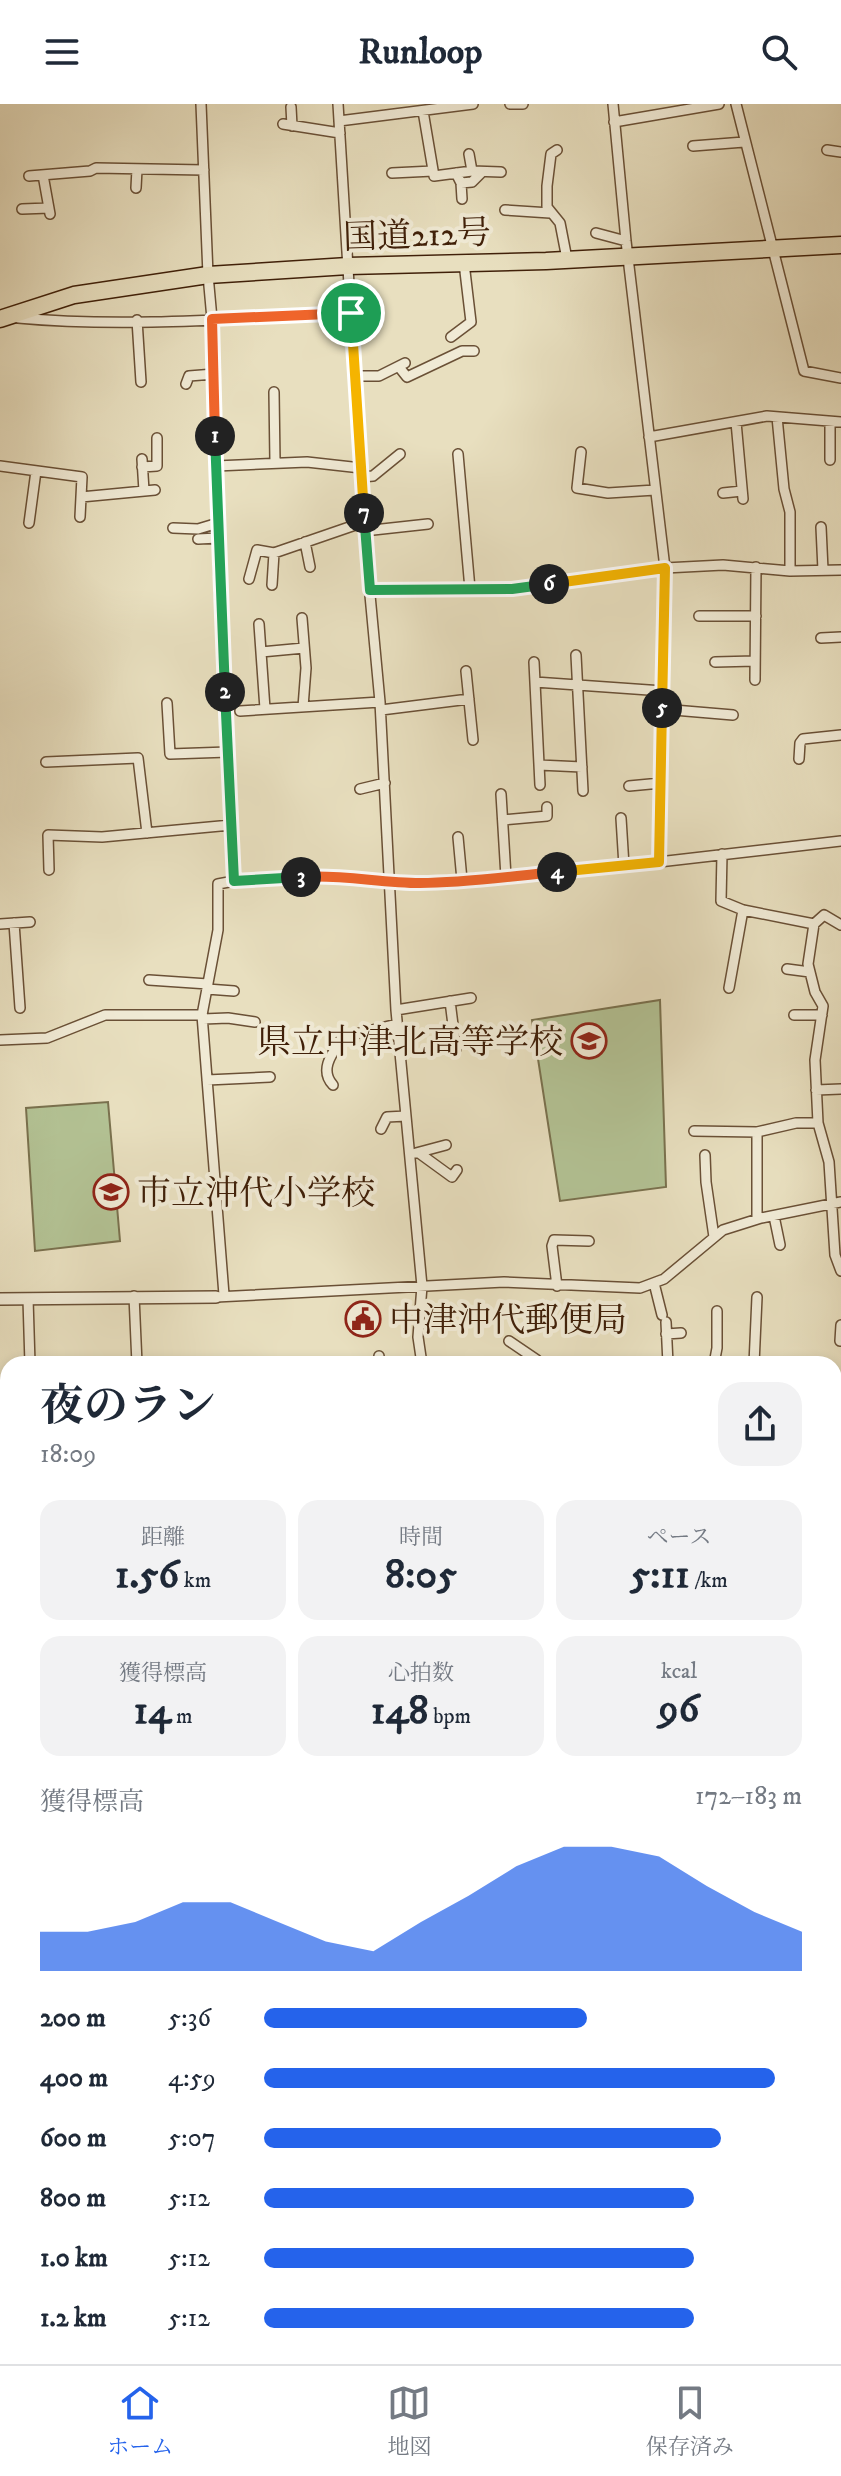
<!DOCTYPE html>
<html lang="ja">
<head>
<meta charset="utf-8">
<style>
  :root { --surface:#fff; --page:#f2f2f3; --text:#1f2937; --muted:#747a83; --line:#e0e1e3; --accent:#2563eb }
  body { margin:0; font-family:"IM FELL DW Pica","Noto Serif JP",serif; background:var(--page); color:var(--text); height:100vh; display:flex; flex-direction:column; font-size:30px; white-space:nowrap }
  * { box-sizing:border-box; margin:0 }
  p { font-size:26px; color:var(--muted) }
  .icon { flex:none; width:44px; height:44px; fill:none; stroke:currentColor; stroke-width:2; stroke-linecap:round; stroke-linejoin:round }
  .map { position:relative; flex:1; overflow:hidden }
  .panel { position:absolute; left:0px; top:1252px; width:842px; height:1008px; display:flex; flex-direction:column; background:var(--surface); border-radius:24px 24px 0 0; box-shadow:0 4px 12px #0003 }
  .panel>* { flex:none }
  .pin { position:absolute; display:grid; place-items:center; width:68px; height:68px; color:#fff; margin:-34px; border:4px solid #fff; border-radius:50%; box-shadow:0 2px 8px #0007 }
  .km { position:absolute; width:40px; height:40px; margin:-20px; border-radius:50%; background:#222; color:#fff; font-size:22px; line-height:40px; text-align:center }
  .round { display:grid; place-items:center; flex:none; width:84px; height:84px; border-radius:24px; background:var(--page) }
  .summary { display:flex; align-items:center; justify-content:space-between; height:136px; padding:0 40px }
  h1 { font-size:44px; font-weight:700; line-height:60px }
  .figures { display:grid; grid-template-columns:repeat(3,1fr); gap:12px; height:136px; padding:8px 40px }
  .figures div { display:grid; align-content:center; border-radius:20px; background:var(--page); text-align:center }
  .figures b { font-size:40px; font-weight:700 }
  .figures small { font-size:22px; font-weight:400 }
  .figures p { font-size:22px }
  .chart { height:224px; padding:16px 40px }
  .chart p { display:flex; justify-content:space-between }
  .chart svg { width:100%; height:144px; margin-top:8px; fill:var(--accent); opacity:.7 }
  ul { padding:0 40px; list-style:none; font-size:26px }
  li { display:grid; grid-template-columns:128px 96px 1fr; align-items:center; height:60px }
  li i { height:20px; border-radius:10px; background:var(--accent) }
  header { display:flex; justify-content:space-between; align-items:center; height:104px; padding:0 40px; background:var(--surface); font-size:36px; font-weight:700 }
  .tabs { display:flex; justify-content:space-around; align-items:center; height:112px; border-top:2px solid var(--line); background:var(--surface); font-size:22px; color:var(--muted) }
  .tabs a { display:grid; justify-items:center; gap:4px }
  .tabs .current { color:var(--accent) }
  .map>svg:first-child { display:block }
  .green { fill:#b3c294; stroke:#7a714e; stroke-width:2 }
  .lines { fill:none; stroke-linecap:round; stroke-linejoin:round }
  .stream { stroke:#757d73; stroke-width:3 }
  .minor-casing { stroke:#6a5036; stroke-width:12 }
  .tertiary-casing { stroke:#6a5036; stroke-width:14 }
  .secondary-casing { stroke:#402009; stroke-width:15 }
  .trunk-casing { stroke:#402009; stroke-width:19 }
  .minor { stroke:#f0ead5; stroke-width:9 }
  .tertiary { stroke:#f0ead5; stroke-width:11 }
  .secondary { stroke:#f0ead5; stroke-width:12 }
  .trunk { stroke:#e8dfbf; stroke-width:16 }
  .split-1-casing { stroke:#fff; stroke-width:16 }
  .split-2-casing { stroke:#fff; stroke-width:16 }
  .split-3-casing { stroke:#fff; stroke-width:16 }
  .split-4-casing { stroke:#fff; stroke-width:16 }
  .split-5-casing { stroke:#fff; stroke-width:16 }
  .split-6-casing { stroke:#fff; stroke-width:16 }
  .split-7-casing { stroke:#fff; stroke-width:16 }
  .split-8-casing { stroke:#fff; stroke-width:16 }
  .split-1 { stroke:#f0652b; stroke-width:10 }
  .split-2 { stroke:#22a559; stroke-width:10 }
  .split-3 { stroke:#22a559; stroke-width:10 }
  .split-4 { stroke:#f0652b; stroke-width:10 }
  .split-5 { stroke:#f5b400; stroke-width:10 }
  .split-6 { stroke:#f5b400; stroke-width:10 }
  .split-7 { stroke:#22a559; stroke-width:10 }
  .split-8 { stroke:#f5b400; stroke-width:10 }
  .labels { text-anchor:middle; stroke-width:8; stroke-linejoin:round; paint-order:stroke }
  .street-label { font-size:34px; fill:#402009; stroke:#f0ead5 }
  .poi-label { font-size:34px; fill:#402009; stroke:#f0ead5; text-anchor:start }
</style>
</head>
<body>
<header><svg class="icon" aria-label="menu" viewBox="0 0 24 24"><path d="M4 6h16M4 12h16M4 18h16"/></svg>Runloop<svg class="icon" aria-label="search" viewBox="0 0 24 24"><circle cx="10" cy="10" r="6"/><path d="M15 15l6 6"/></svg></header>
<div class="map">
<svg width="841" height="2260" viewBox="0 0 841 2260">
  <rect width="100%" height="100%" fill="#e8dfbf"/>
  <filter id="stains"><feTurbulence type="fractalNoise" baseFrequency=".0025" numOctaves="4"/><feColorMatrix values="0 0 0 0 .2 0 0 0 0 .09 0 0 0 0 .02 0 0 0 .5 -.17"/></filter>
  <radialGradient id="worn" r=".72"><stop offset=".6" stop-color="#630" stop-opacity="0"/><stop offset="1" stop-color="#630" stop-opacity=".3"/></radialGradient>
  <path class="green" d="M660,896L666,1083L560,1097L532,916Z
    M108,998L120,1137L35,1147L26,1004Z"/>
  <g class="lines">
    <path class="stream" d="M834,1854L841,1855
      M0,1894L8,1908
      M834,2112H841
      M0,2251L8,2249"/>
    <defs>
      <path id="minor" d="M201,0L208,171L212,215L219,473L234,777L324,771L390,778L425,779L624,762L841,737
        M338,0L364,427L380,598L396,906L422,1182L418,1233L422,1260
        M510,0H523
        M613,0L626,137L665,464L659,758
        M736,0L804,267L841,274
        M291,3L292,22
        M423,7L434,72L472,67L501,68
        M339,17L473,0
        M614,18L719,0
        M283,20L340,29
        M693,42L744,38
        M557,46L551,50L547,82V103L560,119L567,155
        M827,46L841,48
        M469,50L472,67
        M392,69L433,67
        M456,69L461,79L472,78L481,69
        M43,71L50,110
        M29,72L90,67L96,64L204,66
        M461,79L462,95
        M136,84L137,65
        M22,105L49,104
        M505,106L550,109
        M596,129L626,137
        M18,214C128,224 241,214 351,209
        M137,216L141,278
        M451,233L471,218L464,159
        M399,263L407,273L462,247H474
        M355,272H379L405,259
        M186,280L189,272L214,270
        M274,288L275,358
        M777,313L784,385L790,408V467
        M736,318L743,395
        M649,333L767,312L841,318
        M581,348L577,384L608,389L655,386
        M458,350L470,485
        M142,355L144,387
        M830,356V318
        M0,362L82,373L80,413
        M216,362L307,358L361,364
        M142,363L157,362V334
        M362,373L373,372L400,350
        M723,389L742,387
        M81,393L155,386
        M29,419L36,367
        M821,423L823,466
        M173,424L198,425L218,419
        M364,427L428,420
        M198,435L218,434
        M305,438L310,463
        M249,475L257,446L274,449L364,418
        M272,481L274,449
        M370,486L512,485L665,464L723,461L790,467L841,466
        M699,512H756
        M302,514L306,564L303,603
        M259,520L265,605
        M821,534L841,533
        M261,548L304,544
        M576,551L583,687
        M534,558L540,681
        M715,558L755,557
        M466,567L473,636
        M755,576L756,463
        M535,578L663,587
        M167,599L170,650L228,648
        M662,605L733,611
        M381,606L469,595
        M240,607L380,598
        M799,655L800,639L803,635L841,631
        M46,658L138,654L147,729
        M539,661L582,663
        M629,682L661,679
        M360,685L385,679
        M501,690L506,773
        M621,714L624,762
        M503,716L547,712V703
        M458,733L462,776
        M722,750L721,797L743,806L814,820
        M49,766L48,731L102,733L231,721
        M14,819L20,904
        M0,820L30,818
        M841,821L824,811L814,820L808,860L815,888L823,902L815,956L818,1019L829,1058L835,1151L841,1167
        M787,865L810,868
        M149,876L208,880
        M729,884L743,806
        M207,885L234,887
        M450,897L456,945
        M396,906L471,894
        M794,911H822
        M203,915L228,914L255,918
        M0,936L47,934L105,911H202
        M207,976L270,973
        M333,981C318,965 334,947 343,933L397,920
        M816,986L841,985
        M381,1025L387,1013L406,1012
        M694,1027L757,1028L796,1019H818
        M416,1049L446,1041
        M419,1049L452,1073L457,1066
        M705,1051L706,1078L714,1133
        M774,1112L780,1141
        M757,1115V1028
        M654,1179L662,1211
        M557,1182L552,1142L554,1136L589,1137
        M224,1191L202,911L218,826V780L234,777
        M134,1192L137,1260
        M216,1193L504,1178L640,1184L664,1175L723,1126L761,1114L841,1098
        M28,1195L30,1260
        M666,1218L668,1260
        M666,1230L681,1229
        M509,1237L537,1256
        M840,1237L841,1221
        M379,1252V1260
        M714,1260L717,1244V1207
        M754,1260L757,1193
        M819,1260V1259
        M834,1301L841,1300
        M0,1333L8,1332
        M834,1509L841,1505
        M0,1625L8,1624
        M834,1681L841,1678
        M834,1742L841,1736
        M0,1761L8,1760
        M834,1781L841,1784
        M6,1961H8
        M0,2229L8,2228
        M59,2252L60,2260
        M246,2252L252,2260
        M475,2252L476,2260
        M116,2260L135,2256
        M268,2260L271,2252
        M422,2260L430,2252"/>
      <path id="tertiary" d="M0,1195L216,1193
        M834,1994L841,1993
        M0,2044L8,2043"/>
      <path id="secondary" d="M834,1830L841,1823
        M408,2260L415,2252"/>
      <path id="trunk" d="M0,215L74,191L208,171L348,162L546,157L841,141"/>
    </defs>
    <use href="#minor" class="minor-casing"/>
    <use href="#tertiary" class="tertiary-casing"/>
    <use href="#secondary" class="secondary-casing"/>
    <use href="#trunk" class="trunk-casing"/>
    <use href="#minor" class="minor"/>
    <use href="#tertiary" class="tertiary"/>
    <use href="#secondary" class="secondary"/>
    <use href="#trunk" class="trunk"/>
  </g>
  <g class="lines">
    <defs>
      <path id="split-1" d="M215,332L212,215L351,209"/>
      <path id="split-2" d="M215,332L225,588"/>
      <path id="split-3" d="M225,588L234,777L301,773"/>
      <path id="split-4" d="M301,773C341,770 380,779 420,779C465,779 512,772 557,768"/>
      <path id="split-5" d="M557,768L659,758L662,604"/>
      <path id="split-6" d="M549,480L665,464L662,604"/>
      <path id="split-7" d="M364,409L370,486L512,485L549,480"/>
      <path id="split-8" d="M351,209L364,409"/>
    </defs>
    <use href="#split-1" class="split-1-casing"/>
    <use href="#split-2" class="split-2-casing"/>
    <use href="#split-3" class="split-3-casing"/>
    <use href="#split-4" class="split-4-casing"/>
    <use href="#split-5" class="split-5-casing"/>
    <use href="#split-6" class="split-6-casing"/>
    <use href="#split-7" class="split-7-casing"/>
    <use href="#split-8" class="split-8-casing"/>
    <use href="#split-1" class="split-1"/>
    <use href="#split-2" class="split-2"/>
    <use href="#split-3" class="split-3"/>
    <use href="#split-4" class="split-4"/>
    <use href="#split-5" class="split-5"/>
    <use href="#split-6" class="split-6"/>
    <use href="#split-7" class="split-7"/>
    <use href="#split-8" class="split-8"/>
  </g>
  <defs>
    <symbol id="school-ring" viewBox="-11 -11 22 22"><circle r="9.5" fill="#f0ead5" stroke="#8f2418" stroke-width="1.5"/><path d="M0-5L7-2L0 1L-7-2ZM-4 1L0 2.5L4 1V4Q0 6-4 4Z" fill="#8f2418"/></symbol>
    <symbol id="civic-ring" viewBox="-11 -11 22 22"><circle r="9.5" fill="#f0ead5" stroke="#8f2418" stroke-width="1.5"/><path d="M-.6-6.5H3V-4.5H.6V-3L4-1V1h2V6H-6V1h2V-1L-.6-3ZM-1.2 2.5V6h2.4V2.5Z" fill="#8f2418"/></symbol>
  </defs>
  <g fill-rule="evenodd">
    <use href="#school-ring" x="569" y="917" width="40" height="40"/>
    <use href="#school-ring" x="91" y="1068" width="40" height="40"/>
    <use href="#civic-ring" x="343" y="1195" width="40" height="40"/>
  </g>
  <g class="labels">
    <g class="street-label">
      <text transform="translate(417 130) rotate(-2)" y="12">国道212号</text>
    </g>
    <g class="poi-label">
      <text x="563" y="949" text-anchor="end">県立中津北高等学校</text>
      <text x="137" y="1100">市立沖代小学校</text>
      <text x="389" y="1227">中津沖代郵便局</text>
    </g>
  </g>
  <rect width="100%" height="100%" filter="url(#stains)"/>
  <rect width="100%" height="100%" fill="url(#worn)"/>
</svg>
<div class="pin" style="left:351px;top:209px;background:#1e9e55"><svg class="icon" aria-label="arrive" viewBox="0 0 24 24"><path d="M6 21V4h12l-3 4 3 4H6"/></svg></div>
<b class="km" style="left:215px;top:332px">1</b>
<b class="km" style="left:225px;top:588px">2</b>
<b class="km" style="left:301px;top:773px">3</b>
<b class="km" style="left:557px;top:768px">4</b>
<b class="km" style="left:662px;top:604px">5</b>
<b class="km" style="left:549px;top:480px">6</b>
<b class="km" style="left:364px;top:409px">7</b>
<section class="panel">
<div class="summary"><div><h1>夜のラン</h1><p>18:09</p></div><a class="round"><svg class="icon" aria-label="share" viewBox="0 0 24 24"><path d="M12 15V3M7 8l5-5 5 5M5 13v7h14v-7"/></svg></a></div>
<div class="figures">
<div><p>距離</p><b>1.56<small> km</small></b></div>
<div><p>時間</p><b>8:05</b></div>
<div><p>ペース</p><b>5:11<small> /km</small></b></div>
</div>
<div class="figures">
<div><p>獲得標高</p><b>14<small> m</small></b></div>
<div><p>心拍数</p><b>148<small> bpm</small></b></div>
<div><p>kcal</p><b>96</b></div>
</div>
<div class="chart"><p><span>獲得標高</span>172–183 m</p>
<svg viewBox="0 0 160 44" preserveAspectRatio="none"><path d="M0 44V32L10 32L20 29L30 23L40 23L50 29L60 35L70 38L80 29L90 21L100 12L110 6L120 6L130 9L140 18L150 26L160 32V44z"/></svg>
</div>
<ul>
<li><b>200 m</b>5:36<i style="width:60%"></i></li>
<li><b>400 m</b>4:59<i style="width:95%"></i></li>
<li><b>600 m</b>5:07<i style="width:85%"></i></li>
<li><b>800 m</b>5:12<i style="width:80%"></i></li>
<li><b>1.0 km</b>5:12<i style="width:80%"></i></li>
<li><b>1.2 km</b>5:12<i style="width:80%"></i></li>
</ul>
</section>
</div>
<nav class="tabs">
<a class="current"><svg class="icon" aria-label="home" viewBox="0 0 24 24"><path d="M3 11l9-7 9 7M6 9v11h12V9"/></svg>ホーム</a>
<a><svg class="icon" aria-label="map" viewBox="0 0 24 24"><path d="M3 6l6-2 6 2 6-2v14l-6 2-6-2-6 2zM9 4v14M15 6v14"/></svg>地図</a>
<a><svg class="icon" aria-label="saved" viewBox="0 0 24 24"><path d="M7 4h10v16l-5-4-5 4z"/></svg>保存済み</a>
</nav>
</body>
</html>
